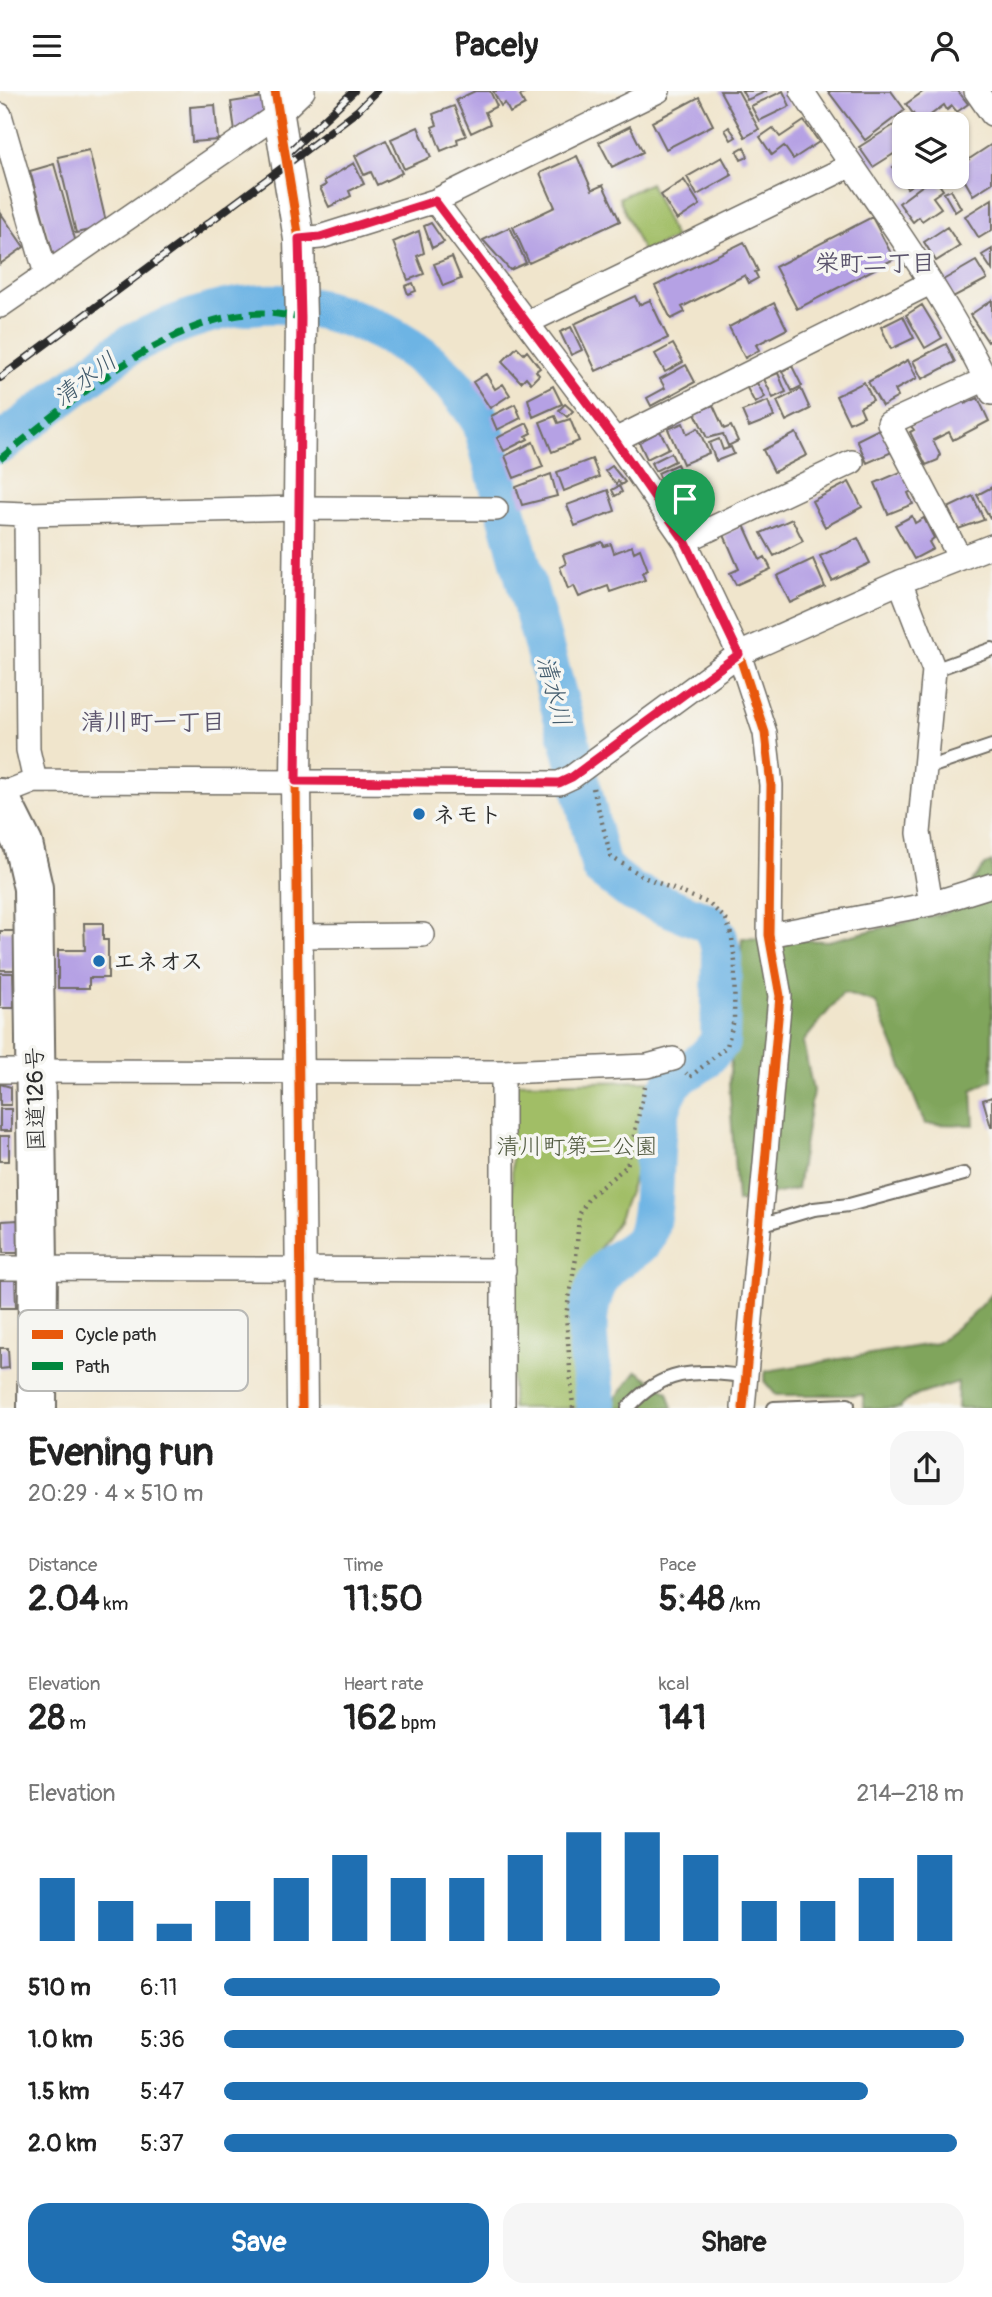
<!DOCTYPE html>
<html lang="en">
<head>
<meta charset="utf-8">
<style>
  :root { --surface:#fff; --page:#f6f6f6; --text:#222; --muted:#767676; --accent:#1f6fb2 }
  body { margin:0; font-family:Pangolin,"Klee One",sans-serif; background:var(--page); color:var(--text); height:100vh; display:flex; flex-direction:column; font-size:26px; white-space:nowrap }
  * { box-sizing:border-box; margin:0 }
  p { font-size:23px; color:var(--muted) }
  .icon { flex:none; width:38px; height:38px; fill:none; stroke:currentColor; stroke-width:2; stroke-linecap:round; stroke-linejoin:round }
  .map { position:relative; height:1317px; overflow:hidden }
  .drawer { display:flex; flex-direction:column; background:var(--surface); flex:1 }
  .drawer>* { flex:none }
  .buttons { position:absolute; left:892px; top:21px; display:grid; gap:14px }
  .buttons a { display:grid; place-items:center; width:77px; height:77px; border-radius:14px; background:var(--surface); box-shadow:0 2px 5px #0004; font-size:35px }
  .pin { position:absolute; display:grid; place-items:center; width:60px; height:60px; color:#fff; margin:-72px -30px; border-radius:50% 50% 50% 0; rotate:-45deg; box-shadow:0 0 7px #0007 }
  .pin .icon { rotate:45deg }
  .round { display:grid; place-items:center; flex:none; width:74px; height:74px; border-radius:21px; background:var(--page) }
  .summary { display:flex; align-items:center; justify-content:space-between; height:119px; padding:0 28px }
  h1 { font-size:38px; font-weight:700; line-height:52px }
  .metrics { display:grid; grid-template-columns:repeat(3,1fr); gap:10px; height:119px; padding:7px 28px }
  .metrics div { display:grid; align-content:center }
  .metrics b { font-size:35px; font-weight:700 }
  .metrics small { font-size:19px; font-weight:400 }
  .metrics p { font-size:19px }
  .chart { height:196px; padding:14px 28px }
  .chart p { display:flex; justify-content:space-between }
  .chart svg { width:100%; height:126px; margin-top:7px; stroke:var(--accent); stroke-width:6 }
  .primary-button { display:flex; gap:14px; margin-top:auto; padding:14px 28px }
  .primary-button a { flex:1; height:80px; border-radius:21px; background:var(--accent); color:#fff; font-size:28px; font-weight:700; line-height:80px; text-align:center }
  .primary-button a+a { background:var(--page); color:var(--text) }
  ul { padding:0 28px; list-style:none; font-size:23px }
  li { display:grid; grid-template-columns:112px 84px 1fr; align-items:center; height:52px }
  li i { height:18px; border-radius:9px; background:var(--accent) }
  header { display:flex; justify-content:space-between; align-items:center; height:91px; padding:0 28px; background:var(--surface); font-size:32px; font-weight:700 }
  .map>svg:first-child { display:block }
  .green { fill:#a1be66; stroke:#667448; stroke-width:2 }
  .forest { fill:#80a55b; stroke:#566843; stroke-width:2 }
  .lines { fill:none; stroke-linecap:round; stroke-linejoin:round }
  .river { stroke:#6db4e4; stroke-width:40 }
  .building { fill:#b5a1e4 }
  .service-casing { stroke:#706c63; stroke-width:16 }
  .minor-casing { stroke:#706c63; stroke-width:26 }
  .tertiary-casing { stroke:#706c63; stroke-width:33 }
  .trunk-casing { stroke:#706c63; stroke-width:42 }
  .path { stroke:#706c63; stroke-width:4.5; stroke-dasharray:2 5; stroke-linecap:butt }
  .service { stroke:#fff; stroke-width:12 }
  .minor { stroke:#fff; stroke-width:23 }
  .tertiary { stroke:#fff; stroke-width:30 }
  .trunk { stroke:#fff; stroke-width:38 }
  .rail-casing { stroke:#2b2b2b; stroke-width:8 }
  .rail { stroke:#f6f6f2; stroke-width:5; stroke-dasharray:16; stroke-linecap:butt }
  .quiet { stroke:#00873e; stroke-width:7; stroke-dasharray:14 7; stroke-linecap:butt }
  .cycleway-casing { stroke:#f6f6f2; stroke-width:13 }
  .cycleway { stroke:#e8590c; stroke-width:9 }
  .route-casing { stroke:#fff; stroke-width:14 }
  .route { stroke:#e11d48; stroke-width:9 }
  .poi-dot { fill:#1f6fb2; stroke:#f6f6f2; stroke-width:2.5 }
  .labels { text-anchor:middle; stroke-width:7; stroke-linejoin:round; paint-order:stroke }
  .poi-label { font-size:23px; font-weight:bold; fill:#2b2b2b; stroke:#f6f6f2; text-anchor:start }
  .street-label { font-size:23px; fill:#2b2b2b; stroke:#f6f6f2 }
  .park-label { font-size:23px; fill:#4e573d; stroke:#f6f6f2 }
  .neighbourhood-label { font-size:24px; font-weight:bold; fill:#5b546c; stroke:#f6f6f2 }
  .water-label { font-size:24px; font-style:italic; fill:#425b6c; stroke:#f6f6f2 }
  .key { fill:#f6f6f2; stroke:#b9b9b6; stroke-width:2 }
  .key-label { font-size:19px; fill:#2b2b2b }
</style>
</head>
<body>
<header><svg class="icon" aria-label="menu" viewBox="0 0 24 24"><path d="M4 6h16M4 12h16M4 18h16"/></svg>Pacely<svg class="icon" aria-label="person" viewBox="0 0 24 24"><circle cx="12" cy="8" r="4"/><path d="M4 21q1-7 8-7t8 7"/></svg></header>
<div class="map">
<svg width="992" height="1317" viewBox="0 0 992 1317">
  <rect width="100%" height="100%" fill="#f6f6f2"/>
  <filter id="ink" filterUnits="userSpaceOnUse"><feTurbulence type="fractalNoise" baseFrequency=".0143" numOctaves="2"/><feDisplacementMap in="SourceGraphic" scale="14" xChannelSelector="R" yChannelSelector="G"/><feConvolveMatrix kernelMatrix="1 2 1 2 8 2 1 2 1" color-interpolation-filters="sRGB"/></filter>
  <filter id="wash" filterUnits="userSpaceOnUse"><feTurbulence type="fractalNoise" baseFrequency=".00686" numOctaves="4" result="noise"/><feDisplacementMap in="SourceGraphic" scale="28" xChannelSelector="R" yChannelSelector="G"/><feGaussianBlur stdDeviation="1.57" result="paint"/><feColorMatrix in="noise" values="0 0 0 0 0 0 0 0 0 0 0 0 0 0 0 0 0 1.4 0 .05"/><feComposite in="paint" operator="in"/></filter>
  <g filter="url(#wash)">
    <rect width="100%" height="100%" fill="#f0e5cc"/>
    <path class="green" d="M650,92L675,147L643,161L619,107Z
      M659,990L638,1077L618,1130L586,1178L576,1245L585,1317H512V992Z"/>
    <path class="forest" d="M992,771V989L972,999L974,1034L925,1033L876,912L843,902L803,951L813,1000L797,1098L737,1111L729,991L742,847L828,850L948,821L985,774Z
      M992,1202V1317H957L958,1291L912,1306L899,1317H864L863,1304H776L764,1290L766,1280L937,1252L971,1225Z
      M637,1280L668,1301L673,1317H608Z"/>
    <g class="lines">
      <path class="river" d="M0,353C30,330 59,308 89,285C103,275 117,261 132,253C176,231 229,211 279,213C360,217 441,263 482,332L575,669L601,777L632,801L709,832L718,847L722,866L720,951C714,957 709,965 702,970C693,978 679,983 672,993C645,1033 661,1098 647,1143C642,1158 617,1166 607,1178C575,1217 591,1272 597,1317"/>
    </g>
    <g id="blocks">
      <path class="building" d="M475,0H490L497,15L485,21L490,33L471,42L456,9Z
        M493,0H529L520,5L525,14L510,22L505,12L501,15Z
        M720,0H738L759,38L745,46Z
        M742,0H767L747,9Z
        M783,0L790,15L759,30L751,15Z
        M828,0H891L905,19L865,49Z
        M924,0H958L968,13L957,21L952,15L947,19L944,14L920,32L906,13Z
        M263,6L269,25L236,48L231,11Z
        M699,6L713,34L666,58L652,31Z
        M215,14L218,49L192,51L190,16Z
        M454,15L466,45L457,48L458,53L441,60L432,36L437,34L433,23Z
        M905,27L909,33H905V44L898,49L903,57L873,76L859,56Z
        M804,30L819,51L793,68L784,55L772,64L760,46L773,37L780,46Z
        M630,35L643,61L612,76L599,51Z
        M418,36L431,66L404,78L391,48Z
        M729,36L736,46L731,49L725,39Z
        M386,49L402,82L377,94L371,81L364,84L355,65Z
        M992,53V92L973,104L957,76Z
        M744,56L748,66L741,69L737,60Z
        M89,59L107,135L76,142L58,66Z
        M577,65L592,99L603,94L620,130L529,172L513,136L555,116L540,82Z
        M722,66L732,84L697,104L687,86Z
        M905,69V86H924L907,97L893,76Z
        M354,72L364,93L349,100L351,105L329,116L320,97L326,94L324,90Z
        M54,73L78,159L54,166L30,80Z
        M934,86L943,99L933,106L941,117L922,130L919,126L913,131L899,112Z
        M684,89L700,114L677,129L661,104Z
        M951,99L961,117L955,121L944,102Z
        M992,108V139L979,147L965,125Z
        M0,121L24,156L0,173Z
        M872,126L894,168L797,218L775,176Z
        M431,132L444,151L432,157L424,135Z
        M510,136L526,172L510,179L483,149Z
        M947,136L960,155L936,170L924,151Z
        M419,140L424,162L417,165L424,183L408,189L393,151Z
        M744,151L758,180L755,181L758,187L749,192L745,184L682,216L685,221L671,228L655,195Z
        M992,158V179L982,164Z
        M452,166L461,188L443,195L434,173Z
        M976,170L987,188L953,206L943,189Z
        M413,192L416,200L408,203L405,195Z
        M635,205L639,214L650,209L668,247L596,280L574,233Z
        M992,209V248L988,251L970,224Z
        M774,212L787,238L756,254L759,259L745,267L729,236Z
        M922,214L942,247L925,257L906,224Z
        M903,225L914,247L891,258L881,236Z
        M571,236L582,259L571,264L560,241Z
        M673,253L683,271L665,281L655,263Z
        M946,253L955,271L922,288L913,270Z
        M517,256L524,263L527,260L540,277L536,280L539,284L531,292L526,286L521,291L502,271Z
        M908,269L917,287L895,299L898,306L882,315L868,291Z
        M686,274L695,291L651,315L647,307L665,297L660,288Z
        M792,275L802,295L792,300L782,280Z
        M778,282L786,301L773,307L764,288Z
        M486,283L495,298L503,293L510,304L490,317L473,291Z
        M864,291L873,309L860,316L864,325L849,332L836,305Z
        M757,292L765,306L755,312L747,297Z
        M553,295L562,313L533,326L528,308Z
        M801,298L810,318L786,330L777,310Z
        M978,307L989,330L953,349L949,341L933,349L940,364L938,369L926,374L910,341L914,339L911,335L963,309L965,313Z
        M768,310L774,326L749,336L742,320Z
        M515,313L521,327L497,339L491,325Z
        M565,313L573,320L567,326L559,319Z
        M713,314L724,338L731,335L738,350L728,355L723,343L707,347L695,322Z
        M555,325L558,332L570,328L579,350L552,361L540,331Z
        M527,332L532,342L526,345L528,348L504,360L497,347Z
        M683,332L687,343L698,337L709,362L683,373L668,338Z
        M881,337L892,361L867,372L857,349Z
        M660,340L669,357L647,368L639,351Z
        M796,342L807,364L774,381L763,359Z
        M719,348L723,359L731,356L734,363L716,370L709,352Z
        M533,351L543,376L514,387L505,365Z
        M671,362L675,370L655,380L651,372Z
        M592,368L599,386L564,400L557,381Z
        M677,373L682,384L663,393L658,382Z
        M612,375L625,391L621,394L618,390L616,393L605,380Z
        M903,380L912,400L908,402L913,413L888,423L875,392Z
        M551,383L557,405L522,414L516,396Z
        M849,391L862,416L825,436L812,410Z
        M619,395L622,401L615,405L612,399Z
        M992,396V426L990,427L977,404Z
        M608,399L615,420L575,435L567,414Z
        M973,405L984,429L958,438L948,417Z
        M912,425L915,432L924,427L934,447L929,451L933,458L914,468L895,434Z
        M792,428L803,450L774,465L761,442Z
        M744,434L760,469L765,466L771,478L736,494L730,482L739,478L724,444Z
        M858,447L870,472L832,490L820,465Z
        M602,451L604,455L611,453L614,462L632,455L634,461L640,458L648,479L642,482L645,489L610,501L608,495L579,506L574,495L568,498L560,476L566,473L563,464Z
        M813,468L825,496L790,512L777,485Z
        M84,832H103V849H108V887H89V897H58V859H85Z
        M0,840H14V879H0Z
        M0,882H13L14,917H0Z
        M0,993L11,996V1014H0Z
        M992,1006V1036H991L983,1009Z
        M0,1018H11V1040H0Z
        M0,1045H9V1070H0Z
        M19,1129L20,1158L17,1162H3L2,1130Z
        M0,1186H15L16,1217H0Z
        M0,1257H8L9,1277L0,1278Z"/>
    </g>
  </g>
  <g filter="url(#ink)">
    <use href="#blocks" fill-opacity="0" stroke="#706c63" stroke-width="2"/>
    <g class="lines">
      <defs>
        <path id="service" d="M934,579L992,558
          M927,677L992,655
          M760,1134L814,1118L849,1114L964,1083
          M628,1317C662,1278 694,1279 743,1285
          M774,1317L848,1314"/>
        <path id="minor" d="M802,0C866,99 942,194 992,302
          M976,0L992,23
          M0,24L46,183
          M435,110L615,349L685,450L739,563L765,642L771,694L769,844L780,905L743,1317
          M299,148L320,146L435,110L658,0
          M0,215L280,22L303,0
          M528,231L850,75
          M615,349L930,192
          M0,422L26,423
          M685,450L852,371
          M960,467L889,332L986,288
          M900,491L934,579L919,742L931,813
          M35,690L28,659L26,423L300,417L496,418
          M1,709L12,699L35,690L559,692L572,686L739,563L900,491L992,455
          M769,844L931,813L992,794
          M298,845L423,844
          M0,980L503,981L647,975L673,968
          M503,981V1317
          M0,1177L504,1179"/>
        <path id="tertiary" d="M275,0L299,148L301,227L296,690L302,1317"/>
        <path id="trunk" d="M0,707L23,753L33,797L38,1176L37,1317"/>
      </defs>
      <use href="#service" class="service-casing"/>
      <use href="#minor" class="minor-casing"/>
      <use href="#tertiary" class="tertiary-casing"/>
      <use href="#trunk" class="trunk-casing"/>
      <path class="path" d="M593,697L611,766L646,787L708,812L726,828L732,847L735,871L734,929L727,955L690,986L686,982
        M573,1317L566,1224L576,1167L579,1124L590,1105L627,1075L645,996"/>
      <use href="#service" class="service"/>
      <use href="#minor" class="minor"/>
      <use href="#tertiary" class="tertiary"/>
      <use href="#trunk" class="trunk"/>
      <defs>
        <path id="rail" d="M289,61L354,0
          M0,287L286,74L357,20L377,0"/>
      </defs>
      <use href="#rail" class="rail-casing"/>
      <use href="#rail" class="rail"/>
      <path class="quiet" d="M0,368C68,313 172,221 264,222C276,222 289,225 301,227"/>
      <defs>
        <path id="cycleway" d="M275,0L299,148L301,227L296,690L302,1317
          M435,110L615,349L685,450L739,563L765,642L771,694L769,844L780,905L743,1317"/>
      </defs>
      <use href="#cycleway" class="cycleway-casing"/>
      <use href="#cycleway" class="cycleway"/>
    </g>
  </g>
  <g class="lines" filter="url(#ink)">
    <defs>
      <path id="route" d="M435,110L615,349L685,450L739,563L572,686L559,692L296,690L301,227L299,148L320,146Z"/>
    </defs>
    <use href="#route" class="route-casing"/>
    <use href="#route" class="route"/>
  </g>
  <g class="poi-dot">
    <circle cx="419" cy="723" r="7"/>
    <circle cx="99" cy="870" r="7"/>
  </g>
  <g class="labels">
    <g class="poi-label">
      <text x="433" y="731">ネモト</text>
      <text x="113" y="878">エネオス</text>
    </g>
    <g class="street-label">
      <text transform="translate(35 1008) rotate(-91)" y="8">国道126号</text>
    </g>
    <g class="park-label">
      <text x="577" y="1063">清川町第二公園</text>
    </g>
    <g class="neighbourhood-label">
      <text x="875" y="180">栄町二丁目</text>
      <text x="153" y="639">清川町一丁目</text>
    </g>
    <g class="water-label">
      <text transform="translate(85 288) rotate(-37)" y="8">清水川</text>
      <text transform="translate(554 600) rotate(75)" y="8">清水川</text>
    </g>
  </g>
  <rect x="18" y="1219" width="230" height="81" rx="10" class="key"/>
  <rect x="32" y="1239" width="31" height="9" fill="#e8590c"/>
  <rect x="32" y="1271" width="31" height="8" fill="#00873e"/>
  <g class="key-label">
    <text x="75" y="1250">Cycle path</text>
    <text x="75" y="1282">Path</text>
  </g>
</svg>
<div class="buttons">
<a><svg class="icon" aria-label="layers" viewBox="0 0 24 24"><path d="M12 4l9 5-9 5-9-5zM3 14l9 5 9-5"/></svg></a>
</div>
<div class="pin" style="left:685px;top:450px;background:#1e9e55"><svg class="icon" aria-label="arrive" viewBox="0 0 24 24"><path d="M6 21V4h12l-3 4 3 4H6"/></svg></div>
</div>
<section class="drawer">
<div class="summary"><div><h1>Evening run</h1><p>20:29 · 4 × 510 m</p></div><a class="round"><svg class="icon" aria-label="share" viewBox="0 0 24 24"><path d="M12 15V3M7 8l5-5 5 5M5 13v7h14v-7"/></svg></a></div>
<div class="metrics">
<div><p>Distance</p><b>2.04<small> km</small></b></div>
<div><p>Time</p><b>11:50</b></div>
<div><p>Pace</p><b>5:48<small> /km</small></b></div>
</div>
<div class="metrics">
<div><p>Elevation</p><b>28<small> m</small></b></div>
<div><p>Heart rate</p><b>162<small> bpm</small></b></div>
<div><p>kcal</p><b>141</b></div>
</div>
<div class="chart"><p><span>Elevation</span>214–218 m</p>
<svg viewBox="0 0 160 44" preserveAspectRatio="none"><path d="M5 44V22M15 44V30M25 44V38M35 44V30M45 44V22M55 44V14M65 44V22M75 44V22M85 44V14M95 44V6M105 44V6M115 44V14M125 44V30M135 44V30M145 44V22M155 44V14"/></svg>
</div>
<ul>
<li><b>510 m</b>6:11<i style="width:67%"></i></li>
<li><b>1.0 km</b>5:36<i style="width:100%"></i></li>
<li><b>1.5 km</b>5:47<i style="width:87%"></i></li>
<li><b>2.0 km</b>5:37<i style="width:99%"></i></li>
</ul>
<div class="primary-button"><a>Save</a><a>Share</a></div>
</section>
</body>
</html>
